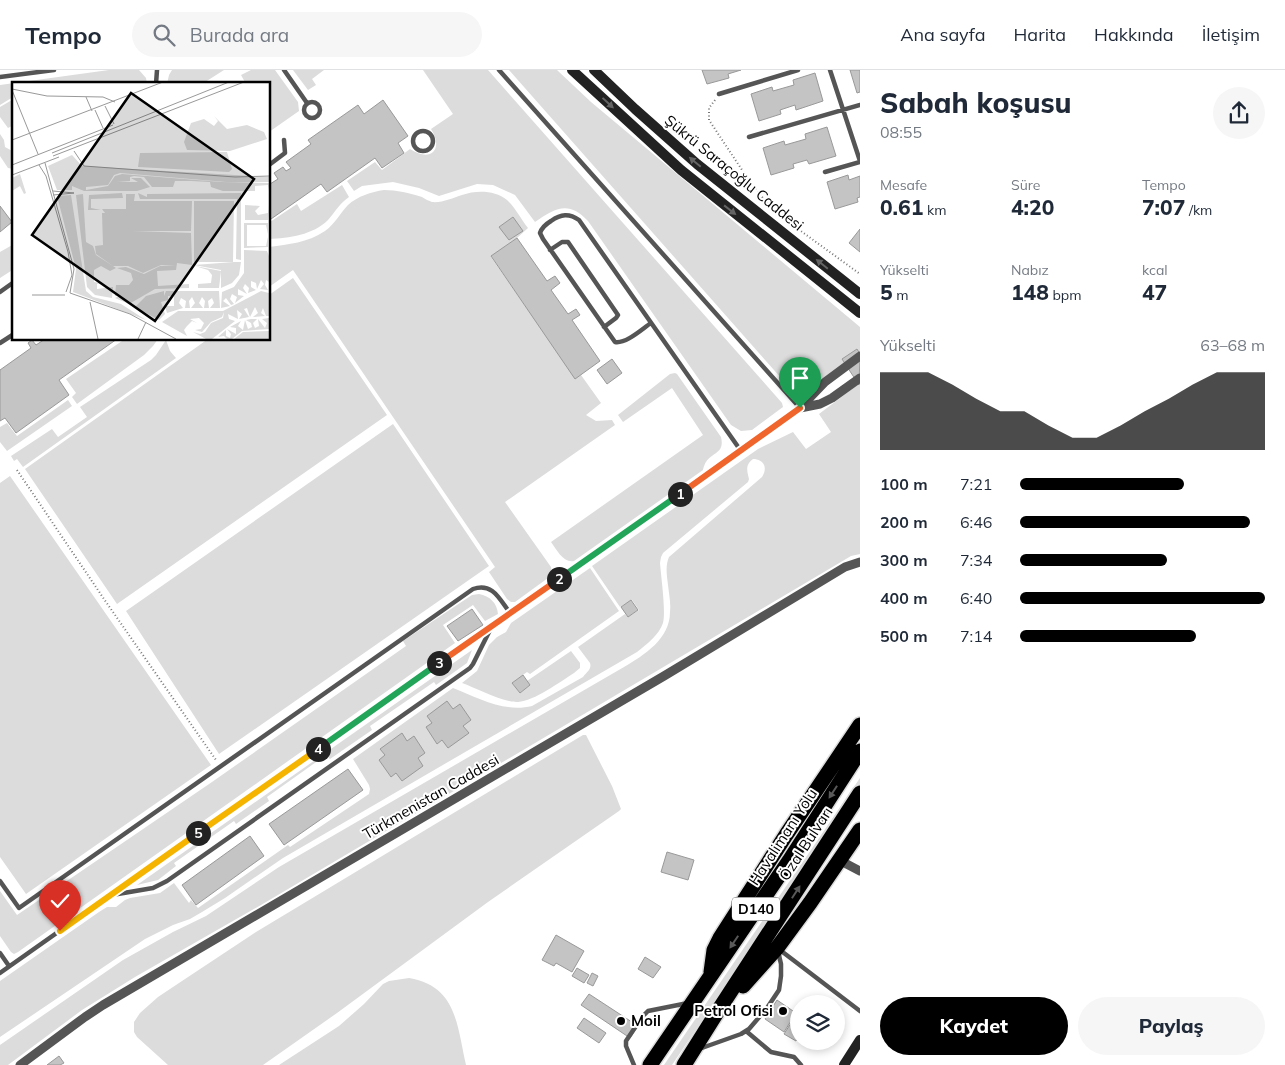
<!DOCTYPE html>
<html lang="tr">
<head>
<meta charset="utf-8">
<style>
  :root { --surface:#fff; --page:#f6f6f7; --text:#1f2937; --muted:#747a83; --line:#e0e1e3; --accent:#000 }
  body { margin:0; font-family:Mulish,sans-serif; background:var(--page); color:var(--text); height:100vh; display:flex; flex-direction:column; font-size:19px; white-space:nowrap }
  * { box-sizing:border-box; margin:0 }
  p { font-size:16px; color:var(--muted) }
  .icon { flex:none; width:28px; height:28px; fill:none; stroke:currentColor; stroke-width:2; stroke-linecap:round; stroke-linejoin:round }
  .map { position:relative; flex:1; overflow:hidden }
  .details { display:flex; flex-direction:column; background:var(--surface); width:425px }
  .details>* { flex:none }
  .fabs { position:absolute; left:790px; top:925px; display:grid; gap:10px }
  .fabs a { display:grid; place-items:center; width:55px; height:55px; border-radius:50%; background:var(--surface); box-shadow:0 2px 8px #0003; font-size:25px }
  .pin { position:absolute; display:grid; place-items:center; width:42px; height:42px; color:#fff; margin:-51px -21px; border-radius:50% 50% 50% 0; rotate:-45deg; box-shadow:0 0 5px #0007 }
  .pin .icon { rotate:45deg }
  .km { position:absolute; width:25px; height:25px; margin:-12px; border-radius:50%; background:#222; color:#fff; font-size:14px; line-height:25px; text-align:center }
  .round { display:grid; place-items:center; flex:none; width:52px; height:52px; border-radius:26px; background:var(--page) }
  .summary { display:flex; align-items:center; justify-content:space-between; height:85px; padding:0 20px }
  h1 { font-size:28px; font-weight:800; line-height:38px }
  .stats { display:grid; grid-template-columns:repeat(3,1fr); gap:8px; height:85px; padding:5px 20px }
  .stats div { display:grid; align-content:center }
  .stats b { font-size:21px; font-weight:800 }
  .stats small { font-size:14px; font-weight:400 }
  .stats p { font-size:14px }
  .chart { height:140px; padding:10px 20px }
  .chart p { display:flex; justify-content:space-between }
  .chart svg { width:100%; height:90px; margin-top:5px; fill:var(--accent); opacity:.7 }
  .action { display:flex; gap:10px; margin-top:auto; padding:10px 20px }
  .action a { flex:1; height:58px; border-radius:30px; background:var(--accent); color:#fff; font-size:20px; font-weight:800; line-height:58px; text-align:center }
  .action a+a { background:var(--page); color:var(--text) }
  ul { padding:0 20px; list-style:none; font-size:16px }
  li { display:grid; grid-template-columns:80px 60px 1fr; align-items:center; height:38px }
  li i { height:12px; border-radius:6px; background:var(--accent) }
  header { display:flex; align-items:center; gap:30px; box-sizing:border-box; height:70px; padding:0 25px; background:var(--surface); border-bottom:1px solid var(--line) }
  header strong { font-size:24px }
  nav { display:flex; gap:28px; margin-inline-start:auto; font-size:18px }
  .search { width:350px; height:45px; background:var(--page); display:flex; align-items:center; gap:12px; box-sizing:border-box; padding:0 18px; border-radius:28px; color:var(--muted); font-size:19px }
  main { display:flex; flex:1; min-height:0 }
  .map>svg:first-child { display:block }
  .green { fill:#dcdcdc }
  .building { fill:#c4c4c4; stroke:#999 }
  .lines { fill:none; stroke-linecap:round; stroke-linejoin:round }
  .highway-casing { stroke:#dbdbdb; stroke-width:18 }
  .path { stroke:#777; stroke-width:2; stroke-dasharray:1 2.5; stroke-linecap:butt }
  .lane { stroke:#555; stroke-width:4.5 }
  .street { stroke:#555; stroke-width:9 }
  .secondary { stroke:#222; stroke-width:10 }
  .highway { stroke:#000; stroke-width:15 }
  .oneway { fill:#646464 }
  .oneway2 { fill:#595959 }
  .split-1-casing { stroke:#fff; stroke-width:10 }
  .split-2-casing { stroke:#fff; stroke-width:10 }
  .split-3-casing { stroke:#fff; stroke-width:10 }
  .split-4-casing { stroke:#fff; stroke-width:10 }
  .split-5-casing { stroke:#fff; stroke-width:10 }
  .split-6-casing { stroke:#fff; stroke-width:10 }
  .split-1 { stroke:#f0652b; stroke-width:6 }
  .split-2 { stroke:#22a559; stroke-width:6 }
  .split-3 { stroke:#f0652b; stroke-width:6 }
  .split-4 { stroke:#22a559; stroke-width:6 }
  .split-5 { stroke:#f5b400; stroke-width:6 }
  .split-6 { stroke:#f5b400; stroke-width:6 }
  .poi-dot { fill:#000; stroke:#fff; stroke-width:2 }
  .labels { text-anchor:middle; stroke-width:4; stroke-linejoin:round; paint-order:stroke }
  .shield { fill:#fff; stroke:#4c4c4c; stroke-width:1 }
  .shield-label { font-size:14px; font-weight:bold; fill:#000 }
  .street-label { font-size:15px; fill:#000; stroke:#fff }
  .poi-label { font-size:15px; font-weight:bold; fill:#000; stroke:#fff; text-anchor:end }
  .inset-road { fill:none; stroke:#999; stroke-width:1 }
  .view { fill:#000; fill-opacity:0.15; stroke:#000; stroke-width:2.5 }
  .inset-edge { fill:none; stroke:#000; stroke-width:2.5 }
</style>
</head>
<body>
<header>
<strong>Tempo</strong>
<div class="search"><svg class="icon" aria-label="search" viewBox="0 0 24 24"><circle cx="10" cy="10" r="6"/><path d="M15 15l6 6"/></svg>Burada ara</div>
<nav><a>Ana sayfa</a><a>Harita</a><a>Hakkında</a><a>İletişim</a></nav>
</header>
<main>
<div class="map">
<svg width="860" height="995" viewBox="0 0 860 995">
  <rect width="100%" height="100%" fill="#fff"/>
  <path class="green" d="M109,0H139L146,8L147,14H14V29L13,27L0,35V15Z
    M172,0H224L202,14H167L169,5Z
    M251,0H275L298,32L299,41L269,62V14H246L241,5Z
    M293,0H324L312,9L316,15L308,20Z
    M423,0H488L782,333L783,337L752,360L741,361L731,355L588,151C569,130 555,138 535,152L515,125L493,115L477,114L439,126L419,118L393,112L362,116L354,121L347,111L375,92L382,100L410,79C431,93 444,79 431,59L453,44Z
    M509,0H557L591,32L860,257V282L810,319C802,320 795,321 789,317Z
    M12,30L14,33V55L8,58L0,47V37Z
    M0,64L4,70L5,77L14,82V99L8,98L0,86Z
    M342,115L349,127C340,133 335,142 328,150C313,165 289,168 269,169V150L270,152L297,134L301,141Z
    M384,120C397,120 409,123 422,127C425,129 429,131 432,132C442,133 453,128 462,125C476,120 495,120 507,130C515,137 521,149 528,158L517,168L491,187L575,308L581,305L601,333L586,345L596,351L612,350L615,355L505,432L551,497L552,502L548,508L515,532H511L507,529L489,502L495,497L293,200L269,217V177C289,174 307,173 325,161C335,154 340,143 348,135C358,126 371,122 384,120Z
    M14,174V199L0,208V182Z
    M293,208L387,345L117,534L25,399L208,269H269V225Z
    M125,269H158L153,276L144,285L77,334L72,327L76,323L66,309Z
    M166,270L170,281L176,288L23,397L17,389L14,391L11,386L52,359L58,367L87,347L80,337L151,290L156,285Z
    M675,303L677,304L721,367C725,384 712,382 706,392C705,393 703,399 703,400L574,491C563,493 557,480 551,472L703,365L672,318L623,352L618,345L670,304Z
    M860,313V484L851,486L261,835L135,907L82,940L8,995H0V975L123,890L173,862L206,846L279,797L624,597C644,585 670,569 670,542C671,533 669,524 668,515C667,506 665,496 669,487L762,407C768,398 764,389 753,389C745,395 747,401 749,409L748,412L663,483L661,487L660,493C661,507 666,541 663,553C659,565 647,574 637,582L283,788L225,828L202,842L190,849L173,855L145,869L0,967V911L99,842L107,837H116L125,830L130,828L160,823L174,813L189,833L191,830L198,838L288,775L290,777L369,724L370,719L369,715L353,689L453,618C478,628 505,643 532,636L583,607C587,602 592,599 590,593L578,577L625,544L628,547L639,540L632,530L620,537L592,496L758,379L793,362L806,379L831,362L819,344Z
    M68,330L72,336L7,381L0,372V357L7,353L17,366Z
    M393,354L489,496L219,684L126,541Z
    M10,406L211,695L26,824L0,787V413Z
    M590,498L619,541L530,604L527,602L512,613L520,623L530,615L527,611L571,581L580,593V598L574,603C560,612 534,631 518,632C504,633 476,618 462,613L477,601L489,575L497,567L506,562L511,553Z
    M479,524C490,526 497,533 498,544L485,551L473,535L443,555L455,573L18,882L14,884L11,882L0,866V821L17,845L212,712L406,576L403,571L472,525Z
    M472,580L467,593L436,615L434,612L370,656L372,660L330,689L326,685L267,727L269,731L236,754L234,751L174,793L176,796L158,810L137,815Z
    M583,665H586L612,716L621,739L619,741L488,832L337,943L263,995H168L137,967L134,962V952L140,943L158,927L182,911L256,862Z
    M860,708V716L672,995H664Z
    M409,908C457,916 457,956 466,995H279L339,956L364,934L383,914L389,911Z"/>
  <path class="building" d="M702,0H741L728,4L729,8L707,14Z
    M850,0H860V22L857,23Z
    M815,3L823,31L796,40L795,35L780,40L781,44L759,51L751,24L772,17L773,21L794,15L793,10Z
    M383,30L408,66L398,73L404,83L382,98L375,88L327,122L321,114L271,149L269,146V112L270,114L278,109L274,103L283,97L286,101L291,98L286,92L311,74L308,70L358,35L364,44Z
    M827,57L836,86L809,94L807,90L793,94L794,98L771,105L763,78L784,71L785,75L806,69L805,64Z
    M848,105L849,110L860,106V127L857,128L858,132L835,139L827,112Z
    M0,136L12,152L0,162Z
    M513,147L523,161L509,170L499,157Z
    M860,159V182L849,173Z
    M517,168L547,211L555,206L560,213L551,220L568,244L576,239L580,245L572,250L600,291L575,309L491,186Z
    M45,269H117L59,310L69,325L16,363L5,348L0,351V300L31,278L28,273L32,270L36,275Z
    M857,279L860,284L859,315L842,289Z
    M612,289L622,303L607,314L597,300Z
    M631,530L638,540L628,547L621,537Z
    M472,539L483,555L458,571L447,556Z
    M523,605L530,615L520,623L512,613Z
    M447,631L453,639L460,634L471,650L463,656L469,663L448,678L442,670L437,674L426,657L432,653L427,646Z
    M402,663L407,671L414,666L425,683L418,688L423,696L402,711L396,703L391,707L379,690L385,685L380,679Z
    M348,699L363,720L284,775L269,754Z
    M250,766L264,786L196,835L182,815Z
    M667,782L694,790L688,810L661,802Z
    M556,865L584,881L572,902L556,893L554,896L542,890Z
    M645,887L661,897L653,908L638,899Z
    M577,898L589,905L584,913L572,906Z
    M592,903L598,906L593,916L587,913Z
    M589,924L638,956L630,968L581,935Z
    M777,930L796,943L784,962L765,949Z
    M798,942H799V966L796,971L784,964Z
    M584,948L606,963L599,973L577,958Z
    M59,986L64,993L60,995H47Z"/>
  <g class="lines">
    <defs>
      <path id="highway" d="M711,902L714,880L720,868L786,765L860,655
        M743,916L777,878L810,833L860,760
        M650,995L789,791L860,681
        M684,995L716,944L860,723"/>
    </defs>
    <use href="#highway" class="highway-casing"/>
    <path class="path" d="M715,30L709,38V50L746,106L772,140L860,204
      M17,400L106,532L216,690"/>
    <path class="lane" d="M284,0L307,33
      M830,0L860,91
      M0,7L54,0
      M156,14L157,0
      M719,24L798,0
      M304 40a8 8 0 1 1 16 0a8 8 0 1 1-16 0Z
      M413 71a10 10 0 1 1 20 0a10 10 0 1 1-20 0Z
      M749,67L860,35
      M269,95L285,83L284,70
      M825,102L860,92
      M550,180L562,172H568L618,245L616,248L604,257
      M0,222L14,212
      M651,253C642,259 626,274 615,272L543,169L540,163C542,157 546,154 551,151C561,144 569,143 579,150L741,381
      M0,273L14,264
      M0,811L19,838L473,519C493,512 500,530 510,543
      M112,825L153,818L167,811L470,598L473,594L492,556
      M780,880L860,941
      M0,883L9,896
      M0,903L800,338L499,0
      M746,961L771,982L794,987L801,995
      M699,979L741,964L749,959L767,938L779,920L781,906V894L778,881
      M634,995L626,976V971L642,947L648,941L688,933"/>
    <path class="street" d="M800,338L825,312L860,286
      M800,338L820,334L832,328L860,308
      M839,790L860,801
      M20,995L85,947L103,935L664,606L845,497L860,492"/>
    <path class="secondary" d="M572,0L681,100L860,243
      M594,0L635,39L697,94L860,224
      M844,995L860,970"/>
    <use href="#highway" class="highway"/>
  </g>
  <defs><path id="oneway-solid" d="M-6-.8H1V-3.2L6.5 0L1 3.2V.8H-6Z" transform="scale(1.25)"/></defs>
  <g class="oneway">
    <use href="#oneway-solid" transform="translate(608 33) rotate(43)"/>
    <use href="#oneway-solid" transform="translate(695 92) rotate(-140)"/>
    <use href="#oneway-solid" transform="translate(730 140) rotate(38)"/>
    <use href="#oneway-solid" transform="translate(822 194) rotate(-141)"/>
  </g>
  <g class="oneway2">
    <use href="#oneway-solid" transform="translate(833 722) rotate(123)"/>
    <use href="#oneway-solid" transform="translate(796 822) rotate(-57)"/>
    <use href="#oneway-solid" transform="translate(734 872) rotate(124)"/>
  </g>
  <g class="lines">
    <defs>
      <path id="split-1" d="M680,424L800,338"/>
      <path id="split-2" d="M559,509L680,424"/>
      <path id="split-3" d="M439,593L559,509"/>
      <path id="split-4" d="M318,679L439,593"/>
      <path id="split-5" d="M198,763L318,679"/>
      <path id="split-6" d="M60,861L198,763"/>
    </defs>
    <use href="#split-1" class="split-1-casing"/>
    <use href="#split-2" class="split-2-casing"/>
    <use href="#split-3" class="split-3-casing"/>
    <use href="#split-4" class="split-4-casing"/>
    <use href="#split-5" class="split-5-casing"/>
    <use href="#split-6" class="split-6-casing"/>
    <use href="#split-1" class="split-1"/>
    <use href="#split-2" class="split-2"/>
    <use href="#split-3" class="split-3"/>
    <use href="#split-4" class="split-4"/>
    <use href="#split-5" class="split-5"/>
    <use href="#split-6" class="split-6"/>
  </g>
  <g class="poi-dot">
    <circle cx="783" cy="941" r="5"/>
    <circle cx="621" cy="951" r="5"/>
  </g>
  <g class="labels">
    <rect class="shield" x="732" y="827.5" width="48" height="23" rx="4"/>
    <g class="shield-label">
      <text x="756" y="844">D140</text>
    </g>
    <g class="street-label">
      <text transform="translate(734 103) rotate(39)" y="5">Şükrü Saraçoğlu Caddesi</text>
      <text transform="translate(431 727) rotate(-30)" y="5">Türkmenistan Caddesi</text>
      <text transform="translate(783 767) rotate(-57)" y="5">Havalimanı Yolu</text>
      <text transform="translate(806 774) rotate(-57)" y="5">Özal Bulvarı</text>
    </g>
    <g class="poi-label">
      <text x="773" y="946">Petrol Ofisi</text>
      <text x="631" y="956" text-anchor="start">Moil</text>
    </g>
  </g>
  <g transform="translate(12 12)">
    <rect width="258" height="258" fill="#fff"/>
    <path d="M202,34L215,47L235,43L252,50L255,57L218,69L175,68L172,60L179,41L192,37L202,44L206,39ZM215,70L220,87L217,90L126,85L128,71ZM60,73L70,84L257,95V100H214L108,91L102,93L96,103L74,105V108L96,104L103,94L110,92L209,100L257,101V109L256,103L243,104V109H211L199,105L198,100L179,99H163L161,105H140L132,95L122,94L118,95V99L105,100H126L119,96H129L138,105L125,109H72L60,104V108H45L36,84ZM8,92L14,111L12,112L8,104L0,109V96ZM110,111L111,116L79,117V126L89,128H76L77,113ZM126,111L135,115V112L229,111V178L224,177L225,117H128ZM71,112L74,160L81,164L84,173L104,186L98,189L89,184L82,188V200L88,201L85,202V207L101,205L100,216L83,213L75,205L64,113ZM114,112H123L122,119H180L179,149H121L179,151L180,183L165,181L164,188L145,189L146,204L177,202V206L143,207L117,222L103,216L107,214H103L104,203H117L121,198L119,191L105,186L114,185L132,192L148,184L164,183H149L131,191L116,184H101L84,172L83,164L91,163L90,131H93L90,127H114ZM59,113L74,209L81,215L109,222L134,238L61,210L64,187L45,114ZM182,119H222L221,180H182ZM233,123L248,124L243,129L246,133L256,131L257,124L256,138H233ZM232,141H256V152L254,143H235V164H254L256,155V165L232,166ZM232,168L255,169L257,174V200L254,198L253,203L256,208L248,207L252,202L249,198L245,207L244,201L239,199V205L244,208L236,211L237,206L233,202L231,206L235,212L226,207V213L232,214L223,221L225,215L220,212L218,217L222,222L219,223L214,216L211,219L218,224L209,226L210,210L222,205L232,191ZM222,180H229L227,193L220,201L209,206V188L182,183ZM183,184L209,189L207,206H186V202L199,201L200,193L196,188ZM152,209V214L154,209H207L208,226H198L202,221L200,216L196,219L197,226H192L193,219L190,215L187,221L191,226H179L183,221L180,215L177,219L178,226H173L174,219L169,216L167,221L171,226L155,231L153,224H162V214H156V218L149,220L153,232L147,238L123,225L134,214ZM249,209L257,211V234H254L251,226L249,231L253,234L241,235L246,231L243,225L238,235L235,226L232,227L237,235L227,237L230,232L225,228L226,237L216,232L217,237L223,239L200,257H194L181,250L188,252L193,250L199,241L211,236L212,230L210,235L199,240L190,250L183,248L189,247L192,241L187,236L178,237L185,241L180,239L175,244L172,248L175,254L150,240L166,229H211ZM257,236V247L230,249L220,257H215L212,254L206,255L214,248V254L218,256L219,252L215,247L224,252V246L218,245L229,239L226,244L231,248L233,238L236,247L240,245L239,241L234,238L239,237H245L241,241L243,246L247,244L246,237L253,246L255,241L250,237ZM257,249V257H222L231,250Z" fill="#dcdcdc"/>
    <path class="inset-road" d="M0,7L35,14L91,15L103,20M0,8L26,72M74,15L80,29M93,24L102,42M83,28L91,46M0,58L151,0M62,69L72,84L223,95L258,94M40,71L217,0M41,74L232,0M33,81L62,187L58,211M0,83L101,43M27,83L34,94L56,170L60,193L54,210M0,93L47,75M41,109L62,111M41,113L62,111M58,211L118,232L164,257M20,213H53M78,220L86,257M126,257L134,240"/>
    <path class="view" d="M119,11L242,97L143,239L20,153Z"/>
    <rect width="258" height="258" class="inset-edge"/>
  </g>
</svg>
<div class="fabs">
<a><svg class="icon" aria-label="layers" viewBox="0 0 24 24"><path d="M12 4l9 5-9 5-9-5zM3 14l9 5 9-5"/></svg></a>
</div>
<div class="pin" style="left:800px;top:338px;background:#1e9e55"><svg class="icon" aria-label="arrive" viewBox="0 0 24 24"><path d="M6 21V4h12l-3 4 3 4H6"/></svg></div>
<div class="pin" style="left:60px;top:861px;background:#d93025"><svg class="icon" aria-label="check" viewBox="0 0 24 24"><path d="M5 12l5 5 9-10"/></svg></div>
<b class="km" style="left:680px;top:424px">1</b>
<b class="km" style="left:559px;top:509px">2</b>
<b class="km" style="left:439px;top:593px">3</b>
<b class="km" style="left:318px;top:679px">4</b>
<b class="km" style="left:198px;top:763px">5</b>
</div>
<section class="details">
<div class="summary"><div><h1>Sabah koşusu</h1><p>08:55</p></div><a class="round"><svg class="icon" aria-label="share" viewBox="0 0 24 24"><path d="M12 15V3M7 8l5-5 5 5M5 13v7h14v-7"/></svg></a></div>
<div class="stats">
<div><p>Mesafe</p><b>0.61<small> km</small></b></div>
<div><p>Süre</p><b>4:20</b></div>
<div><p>Tempo</p><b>7:07<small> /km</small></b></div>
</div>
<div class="stats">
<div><p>Yükselti</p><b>5<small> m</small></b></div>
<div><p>Nabız</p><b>148<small> bpm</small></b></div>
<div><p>kcal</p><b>47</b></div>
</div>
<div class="chart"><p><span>Yükselti</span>63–68 m</p>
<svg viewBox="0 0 160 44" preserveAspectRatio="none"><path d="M0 44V6L10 6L20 6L30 12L40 19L50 25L60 25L70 32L80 38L90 38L100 32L110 25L120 19L130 12L140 6L150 6L160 6V44z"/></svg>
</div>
<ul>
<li><b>100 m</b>7:21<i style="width:67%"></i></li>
<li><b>200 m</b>6:46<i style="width:94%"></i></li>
<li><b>300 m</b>7:34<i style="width:60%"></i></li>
<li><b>400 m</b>6:40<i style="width:100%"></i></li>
<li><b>500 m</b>7:14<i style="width:72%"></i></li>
</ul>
<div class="action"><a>Kaydet</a><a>Paylaş</a></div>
</section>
</main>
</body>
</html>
